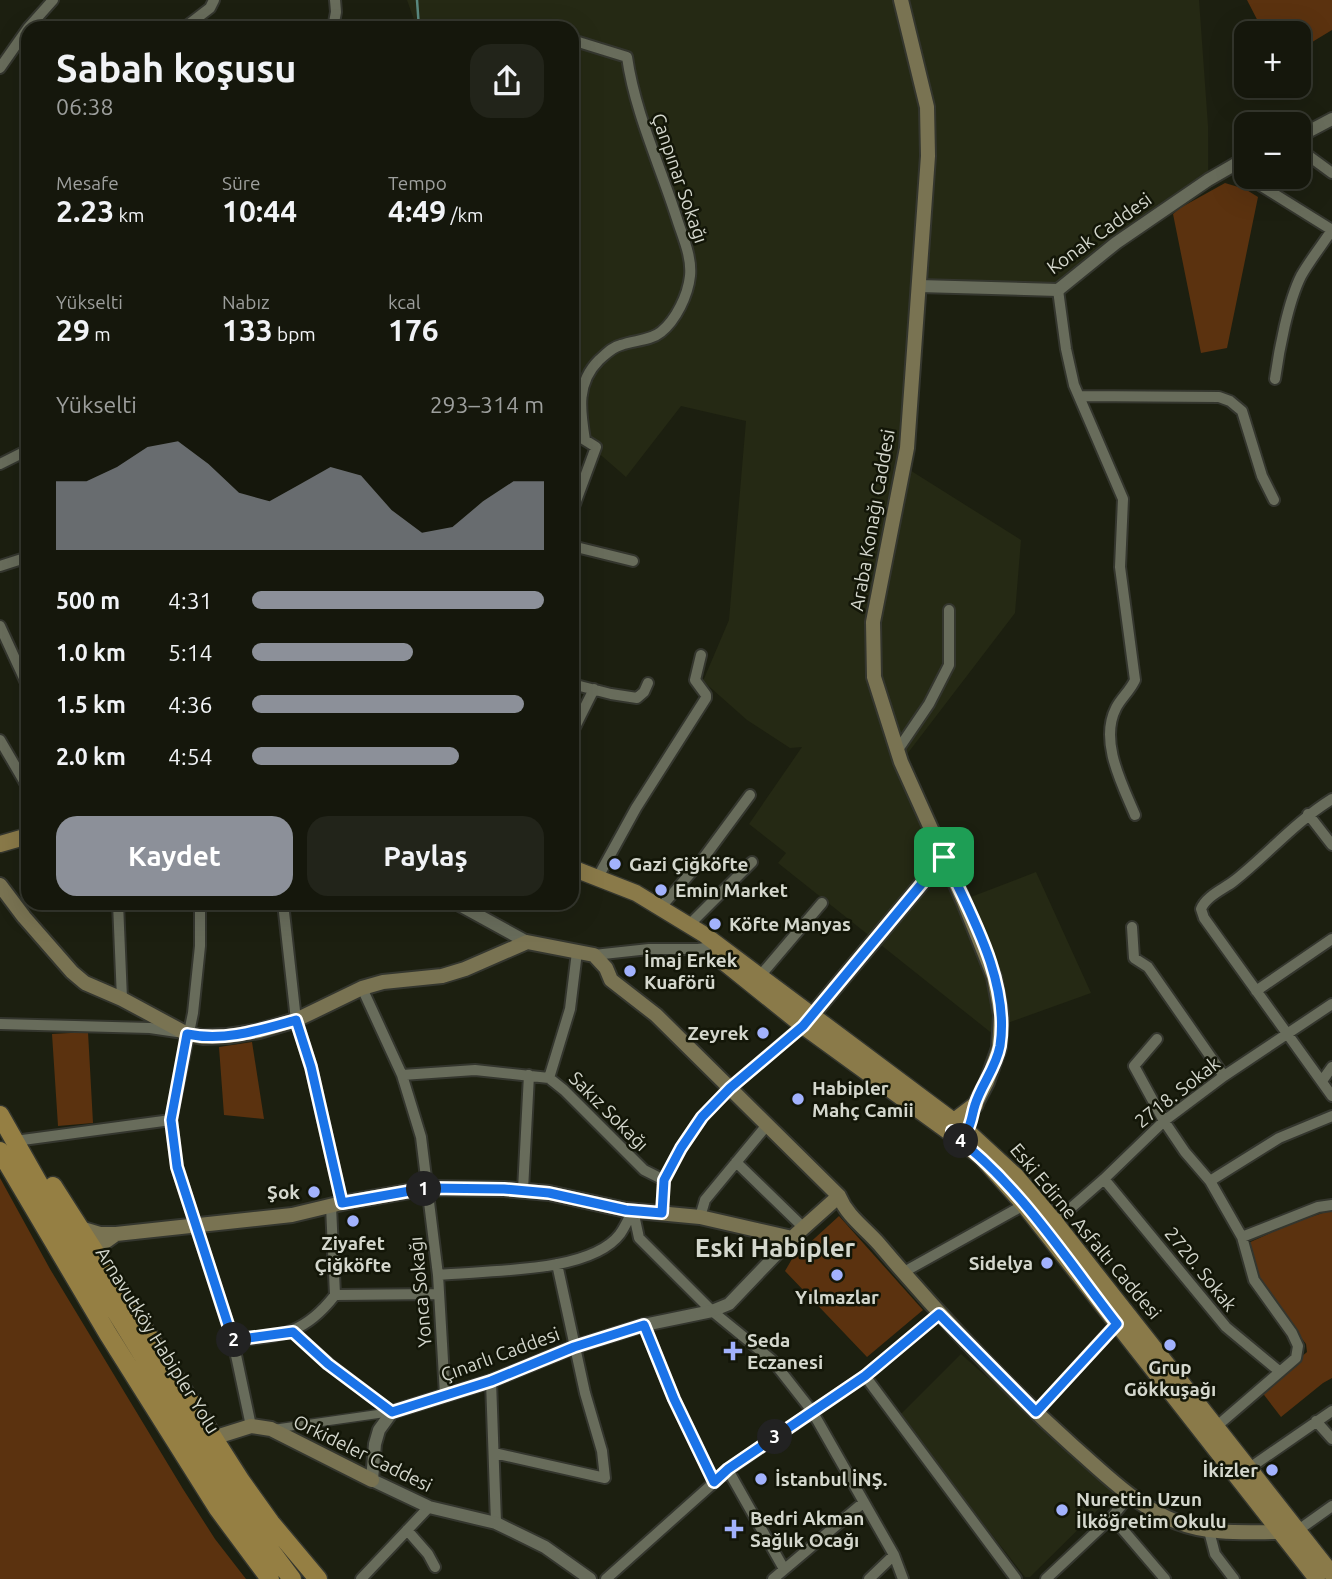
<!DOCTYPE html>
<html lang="tr">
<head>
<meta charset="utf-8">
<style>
  :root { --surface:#15170c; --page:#22241a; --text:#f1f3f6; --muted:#9d9f9d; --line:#34362d; --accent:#8c9099 }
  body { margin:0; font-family:Ubuntu,sans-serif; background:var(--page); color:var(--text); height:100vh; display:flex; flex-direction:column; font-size:26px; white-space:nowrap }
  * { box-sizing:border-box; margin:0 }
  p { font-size:23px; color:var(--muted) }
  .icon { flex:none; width:38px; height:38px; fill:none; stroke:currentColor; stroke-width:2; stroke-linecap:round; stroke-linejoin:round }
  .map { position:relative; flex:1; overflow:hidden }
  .sheet { position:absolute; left:21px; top:21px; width:558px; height:889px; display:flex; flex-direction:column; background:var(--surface); border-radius:21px; box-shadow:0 7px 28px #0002,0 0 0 2px var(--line) }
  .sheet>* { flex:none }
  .tools { position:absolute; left:1234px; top:21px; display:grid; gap:14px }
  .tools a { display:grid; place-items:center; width:77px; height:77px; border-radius:14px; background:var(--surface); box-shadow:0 7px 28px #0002,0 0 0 2px var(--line); font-size:35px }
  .pin { position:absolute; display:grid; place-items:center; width:60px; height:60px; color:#fff; margin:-30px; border-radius:14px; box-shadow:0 4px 10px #0006 }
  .km { position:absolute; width:35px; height:35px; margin:-18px; border-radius:50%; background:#222; color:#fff; font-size:19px; line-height:35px; text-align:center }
  .round { display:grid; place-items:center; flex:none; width:74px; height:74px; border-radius:21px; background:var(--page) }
  .head { display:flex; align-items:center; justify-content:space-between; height:119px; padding:0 35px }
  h1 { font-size:38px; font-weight:700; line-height:52px }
  .stats { display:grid; grid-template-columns:repeat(3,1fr); gap:10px; height:119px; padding:7px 35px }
  .stats div { display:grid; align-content:center }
  .stats b { font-size:30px; font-weight:700 }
  .stats small { font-size:19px; font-weight:400 }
  .stats p { font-size:19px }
  .chart { height:196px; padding:14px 35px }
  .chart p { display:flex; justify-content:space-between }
  .chart svg { width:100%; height:126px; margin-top:7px; fill:var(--accent); opacity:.7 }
  .action { display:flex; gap:14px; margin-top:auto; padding:14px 35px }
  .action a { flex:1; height:80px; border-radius:21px; background:var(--accent); color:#fff; font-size:28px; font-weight:700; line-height:80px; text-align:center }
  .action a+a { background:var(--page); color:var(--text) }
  ul { padding:0 35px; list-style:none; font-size:23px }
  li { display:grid; grid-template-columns:112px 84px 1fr; align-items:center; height:52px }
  li i { height:18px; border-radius:9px; background:var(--accent) }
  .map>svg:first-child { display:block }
  .built { fill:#252914 }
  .green { fill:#5b320f }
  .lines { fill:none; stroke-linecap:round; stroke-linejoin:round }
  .stream { stroke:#5a897f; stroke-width:2.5 }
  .pedestrian-casing { stroke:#34362e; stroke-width:11 }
  .minor-casing { stroke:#34362e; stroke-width:14 }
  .tertiary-casing { stroke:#34362e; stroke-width:16 }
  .secondary-casing { stroke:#34362e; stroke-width:18 }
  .primary-casing { stroke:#34362e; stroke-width:19 }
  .trunk-casing { stroke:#34362e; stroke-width:21 }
  .pedestrian { stroke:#686c5b; stroke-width:8 }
  .minor { stroke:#686c5b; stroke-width:10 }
  .tertiary { stroke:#686c5b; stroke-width:12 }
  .secondary { stroke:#797352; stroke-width:14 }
  .primary { stroke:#8a7a49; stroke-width:16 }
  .trunk { stroke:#957f43; stroke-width:18 }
  .route-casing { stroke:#fff; stroke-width:14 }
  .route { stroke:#1a73e8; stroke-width:9 }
  .poi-dot { fill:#a2b2fd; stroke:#131608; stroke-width:2.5 }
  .labels { text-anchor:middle; stroke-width:5; stroke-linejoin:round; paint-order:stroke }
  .street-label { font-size:19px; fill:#d4d7cd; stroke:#131608 }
  .poi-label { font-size:19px; font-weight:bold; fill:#d4d7cd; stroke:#131608; text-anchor:start }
  .district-label { font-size:26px; font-weight:bold; fill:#d4d7cd; stroke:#131608 }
</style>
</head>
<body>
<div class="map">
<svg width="1332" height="1579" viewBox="0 0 1332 1579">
  <rect width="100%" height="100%" fill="#1c1f10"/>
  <path class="built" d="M407,0H1199L1208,126V180L1058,290L919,286L905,467L1021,540L1015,613L901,762L963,900L1036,872L1091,993L1002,1025L994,1035L778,863L786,853L749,824L802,747L790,748L747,720L703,681L729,620L746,421L681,406L626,477L572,430V28H417Z
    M961,1354L1116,1492L1030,1577H1025L899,1416Z"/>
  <path class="green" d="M1247,0H1332V30L1299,50L1298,33H1264Z
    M1225,183L1245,189L1258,197L1227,348L1201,353L1173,214L1180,208Z
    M88,1032L93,1123L58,1126L52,1034Z
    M252,1042L264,1119L224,1115L219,1047Z
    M0,1178L50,1269L183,1489L215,1539L246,1579H0Z
    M1332,1210V1378L1323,1383L1281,1417L1261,1391L1307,1352L1306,1344L1257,1280L1246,1244L1292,1223Z
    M839,1216L923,1310L867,1357L785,1271L792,1259Z"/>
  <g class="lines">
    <path class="stream" d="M417,0L419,28"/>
    <defs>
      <path id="pedestrian" d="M273,1429L392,1412"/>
      <path id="minor" d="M28,28L53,0
        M184,28L210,8L214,0
        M333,28L336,12L335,0
        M572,40L627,57C635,113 660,165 677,219C683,238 692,257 690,276C688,295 676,320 661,332C650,341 634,340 621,345C612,347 606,354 599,360C576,383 580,410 585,440
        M0,68L28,28
        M1298,148L1332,173
        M1247,177L1332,230
        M1058,290L1066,349L1074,385L1123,499L1120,567L1135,680C1130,691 1121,698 1116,708C1099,741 1122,784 1135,815
        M1275,379C1279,350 1288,302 1301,276C1310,260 1322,245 1332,230
        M1079,396L1219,397L1230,401L1242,411L1262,476L1274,500
        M572,432L596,447L572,512
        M0,464L28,450
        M572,546L633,561
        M0,566L28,557
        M0,626L28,687
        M572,684L611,694L637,698L644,692L648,683
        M572,733L594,689
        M0,740L28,788
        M897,751L929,704L949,665V610
        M1332,799C1295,822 1268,854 1234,881C1224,889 1206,896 1201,909L1204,918L1332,1096
        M1308,814L1332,845
        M598,877L636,808L706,698V695L695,680L701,655
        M118,903L122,999
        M200,903V946L193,1013L171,1120L177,1167L233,1341L251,1426
        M283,903L296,1020L311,1067L342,1203
        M661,907L702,860L750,795
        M690,924L752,862
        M1132,927L1134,958L1148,967L1224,1076
        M594,955L649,949H698L705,948L712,940
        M760,976L822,903
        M362,988L402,1075L421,1137L438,1275L445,1395
        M1256,991L1332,939
        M0,1024L150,1028L177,1032
        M1157,1039L1134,1066L1164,1121L1185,1152L1210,1181L1242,1237L1318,1207L1332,1205
        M402,1075L475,1070L549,1078L564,1090L644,1170L664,1180
        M549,1078L570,1009L577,952
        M1322,1081L1332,1067
        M15,1141L171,1120
        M736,1162L804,1228
        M1104,1179L1226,1327L1279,1371
        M1210,1181L1279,1138L1332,1116
        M523,1190L529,1075
        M331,1206L335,1295
        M633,1210L639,1238L712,1311L772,1360L812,1411L894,1555L903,1579
        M662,1213L664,1180L681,1148L702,1117L730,1088L807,1022
        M700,1217L705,1200L767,1125
        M1055,1222L1104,1179L1164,1121L1224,1076L1332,1004
        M902,1273L1024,1205
        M438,1275C485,1270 590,1274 620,1234C625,1227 629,1218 633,1210
        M335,1295L438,1294
        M644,1325L674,1399L714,1482
        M293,1332L329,1364L392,1412
        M233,1341C280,1336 304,1335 335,1295
        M865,1376L1016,1579
        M491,1381L496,1523
        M1036,1412L1117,1323
        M1316,1421L1332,1439
        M1217,1426L1296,1358L1298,1346L1292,1333L1254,1280L1242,1237
        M494,1453L605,1478L602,1451L585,1393L557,1264
        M1248,1469L1332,1411
        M728,1470L784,1569
        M1112,1517L1165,1579
        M407,1530L428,1554L435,1567
        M1209,1531L1215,1554L1234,1579
        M1297,1531L1332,1506
        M361,1579L429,1507
        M606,1579L728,1470L865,1376L939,1314
        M773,1579L864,1502
        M869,1579L894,1555
        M1046,1579L1112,1517L1129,1496"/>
      <path id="tertiary" d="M1298,137L1332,119
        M919,286L1058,290L1116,243L1208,180L1246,158
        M456,903L527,942
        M590,1579L545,1547L496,1523L429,1507L372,1480L375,1444L379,1430L392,1412L491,1381L574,1347L644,1325L712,1311L729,1304L792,1238"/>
      <path id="secondary" d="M901,0L927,107L928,156L907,448L873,622L874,677L901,762L963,900L994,977L1001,1015L999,1048L987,1082L975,1105
        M0,885L24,917L72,972L85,983L122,999L187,1034L203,1037L228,1036L259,1031L296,1020L362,988L383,982L442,976L465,969L527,942L594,955L606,968L611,980L656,1015L839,1196C847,1216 865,1228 879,1244C940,1316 1004,1384 1074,1447C1106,1475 1136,1506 1177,1522C1210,1535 1246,1532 1282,1532
        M813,1014L944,857
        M80,1228L100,1234H116L102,1244L99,1259
        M116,1234L292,1215L342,1203L427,1188L504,1189L549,1193L626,1210L700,1217L792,1238L839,1196
        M213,1438L251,1426L271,1429L372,1480"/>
      <path id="primary" d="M0,844L28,836
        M572,868L636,893L705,935L967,1131L1016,1176L1055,1222L1332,1574
        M716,956L803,1026L960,1140L982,1158L1024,1205L1317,1579
        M952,1130L954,1121L975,1105"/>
      <path id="trunk" d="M0,1115L64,1228L229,1495L292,1579
        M0,1151L108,1334L218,1509L270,1579
        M53,1186L241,1481L271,1523L318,1579"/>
    </defs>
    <use href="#pedestrian" class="pedestrian-casing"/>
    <use href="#minor" class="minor-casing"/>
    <use href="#tertiary" class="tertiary-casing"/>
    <use href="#secondary" class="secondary-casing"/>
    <use href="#primary" class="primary-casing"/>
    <use href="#trunk" class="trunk-casing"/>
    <use href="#pedestrian" class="pedestrian"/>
    <use href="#minor" class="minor"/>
    <use href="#tertiary" class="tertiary"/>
    <use href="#secondary" class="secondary"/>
    <use href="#primary" class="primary"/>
    <use href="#trunk" class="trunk"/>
  </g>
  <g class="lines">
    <defs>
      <path id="route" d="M944,857C970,913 1010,981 1000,1046C996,1068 981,1085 975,1105C972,1114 972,1122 967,1131L961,1133L952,1131L953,1135C1018,1183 1067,1260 1117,1324L1036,1412L939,1314L865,1376L728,1469L714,1482L674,1399L644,1325L574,1347L491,1381L392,1412L328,1364L293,1332L233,1340L177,1167L171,1120L187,1034C224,1042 260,1030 296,1020L311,1067L342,1203L427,1188L504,1189L549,1193L626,1210L662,1213L664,1180L681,1148L702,1117L730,1088L803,1026Z"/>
    </defs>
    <use href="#route" class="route-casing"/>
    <use href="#route" class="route"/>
  </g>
  <g class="poi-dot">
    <circle cx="615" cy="864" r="7"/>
    <circle cx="661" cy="890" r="7"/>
    <circle cx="715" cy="924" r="7"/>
    <circle cx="630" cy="971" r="7"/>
    <circle cx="763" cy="1033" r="7"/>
    <circle cx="798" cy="1099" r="7"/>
    <circle cx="314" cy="1192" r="7"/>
    <circle cx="353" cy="1221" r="7"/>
    <circle cx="1047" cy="1263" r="7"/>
    <circle cx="837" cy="1275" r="7"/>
    <circle cx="1170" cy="1345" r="7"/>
    <path d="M729.5 1340.5h7v7h7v7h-7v7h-7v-7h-7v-7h7z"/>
    <circle cx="1272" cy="1470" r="7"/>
    <circle cx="761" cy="1479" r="7"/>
    <circle cx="1062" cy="1510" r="7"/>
    <path d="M730.5 1518.5h7v7h7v7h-7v7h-7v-7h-7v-7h7z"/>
  </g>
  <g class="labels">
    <g class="street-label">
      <text transform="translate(680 178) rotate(71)" y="7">Çanpınar Sokağı</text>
      <text transform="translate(1099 233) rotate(-36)" y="7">Konak Caddesi</text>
      <text transform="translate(872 520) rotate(-80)" y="7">Araba Konağı Caddesi</text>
      <text transform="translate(1177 1092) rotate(-38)" y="7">2718. Sokak</text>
      <text transform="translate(609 1111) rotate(45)" y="7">Sakız Sokağı</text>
      <text transform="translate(1086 1231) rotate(50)" y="7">Eski Edirne Asfaltı Caddesi</text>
      <text transform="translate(1201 1269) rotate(51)" y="7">2720. Sokak</text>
      <text transform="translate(420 1292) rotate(-95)" y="7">Yonca Sokağı</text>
      <text transform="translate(158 1340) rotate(58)" y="7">Arnavutköy Habipler Yolu</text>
      <text transform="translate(500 1354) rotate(-20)" y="7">Çınarlı Caddesi</text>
      <text transform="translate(363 1453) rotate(26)" y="7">Orkideler Caddesi</text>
    </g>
    <g class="poi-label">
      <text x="629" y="871">Gazi Çiğköfte</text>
      <text x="675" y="897">Emin Market</text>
      <text x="729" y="931">Köfte Manyas</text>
      <text x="644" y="967">İmaj Erkek<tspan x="644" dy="22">Kuaförü</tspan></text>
      <text x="749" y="1040" text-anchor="end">Zeyrek</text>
      <text x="812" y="1095">Habipler<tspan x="812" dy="22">Mahç Camii</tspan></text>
      <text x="300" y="1199" text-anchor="end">Şok</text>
      <text x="353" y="1250" text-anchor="middle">Ziyafet<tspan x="353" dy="22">Çiğköfte</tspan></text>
      <text x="1033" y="1270" text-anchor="end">Sidelya</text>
      <text x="837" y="1304" text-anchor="middle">Yılmazlar</text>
      <text x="747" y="1347">Seda<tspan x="747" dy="22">Eczanesi</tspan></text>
      <text x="1170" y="1374" text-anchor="middle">Grup<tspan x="1170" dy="22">Gökkuşağı</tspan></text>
      <text x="1258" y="1477" text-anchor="end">İkizler</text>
      <text x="775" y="1486">İstanbul İNŞ.</text>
      <text x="1076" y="1506">Nurettin Uzun<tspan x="1076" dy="22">İlköğretim Okulu</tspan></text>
      <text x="750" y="1525">Bedri Akman<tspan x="750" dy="22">Sağlık Ocağı</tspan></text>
    </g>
    <g class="district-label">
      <text x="775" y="1257">Eski Habipler</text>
    </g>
  </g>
</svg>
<div class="tools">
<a>+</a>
<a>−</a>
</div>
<div class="pin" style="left:944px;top:857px;background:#1e9e55"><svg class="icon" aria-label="arrive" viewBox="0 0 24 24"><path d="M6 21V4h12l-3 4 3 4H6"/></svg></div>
<b class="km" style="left:424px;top:1189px">1</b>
<b class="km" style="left:234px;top:1340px">2</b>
<b class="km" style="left:775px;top:1437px">3</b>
<b class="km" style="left:961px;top:1141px">4</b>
<section class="sheet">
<div class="head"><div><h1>Sabah koşusu</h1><p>06:38</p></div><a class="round"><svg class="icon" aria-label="share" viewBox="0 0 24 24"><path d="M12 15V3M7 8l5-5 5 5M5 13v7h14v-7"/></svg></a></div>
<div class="stats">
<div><p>Mesafe</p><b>2.23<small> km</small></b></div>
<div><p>Süre</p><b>10:44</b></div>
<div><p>Tempo</p><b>4:49<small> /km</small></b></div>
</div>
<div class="stats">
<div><p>Yükselti</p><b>29<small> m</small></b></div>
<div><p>Nabız</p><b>133<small> bpm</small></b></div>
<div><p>kcal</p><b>176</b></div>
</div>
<div class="chart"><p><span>Yükselti</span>293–314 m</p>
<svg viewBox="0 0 160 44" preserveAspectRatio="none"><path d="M0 44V20L10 20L20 15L30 8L40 6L50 14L60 24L70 27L80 21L90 15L100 18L110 30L120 38L130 36L140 27L150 20L160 20V44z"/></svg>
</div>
<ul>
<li><b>500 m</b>4:31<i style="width:100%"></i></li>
<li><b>1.0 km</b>5:14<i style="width:55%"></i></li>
<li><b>1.5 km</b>4:36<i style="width:93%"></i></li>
<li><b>2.0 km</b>4:54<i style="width:71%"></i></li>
</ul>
<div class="action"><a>Kaydet</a><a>Paylaş</a></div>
</section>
</div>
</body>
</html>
